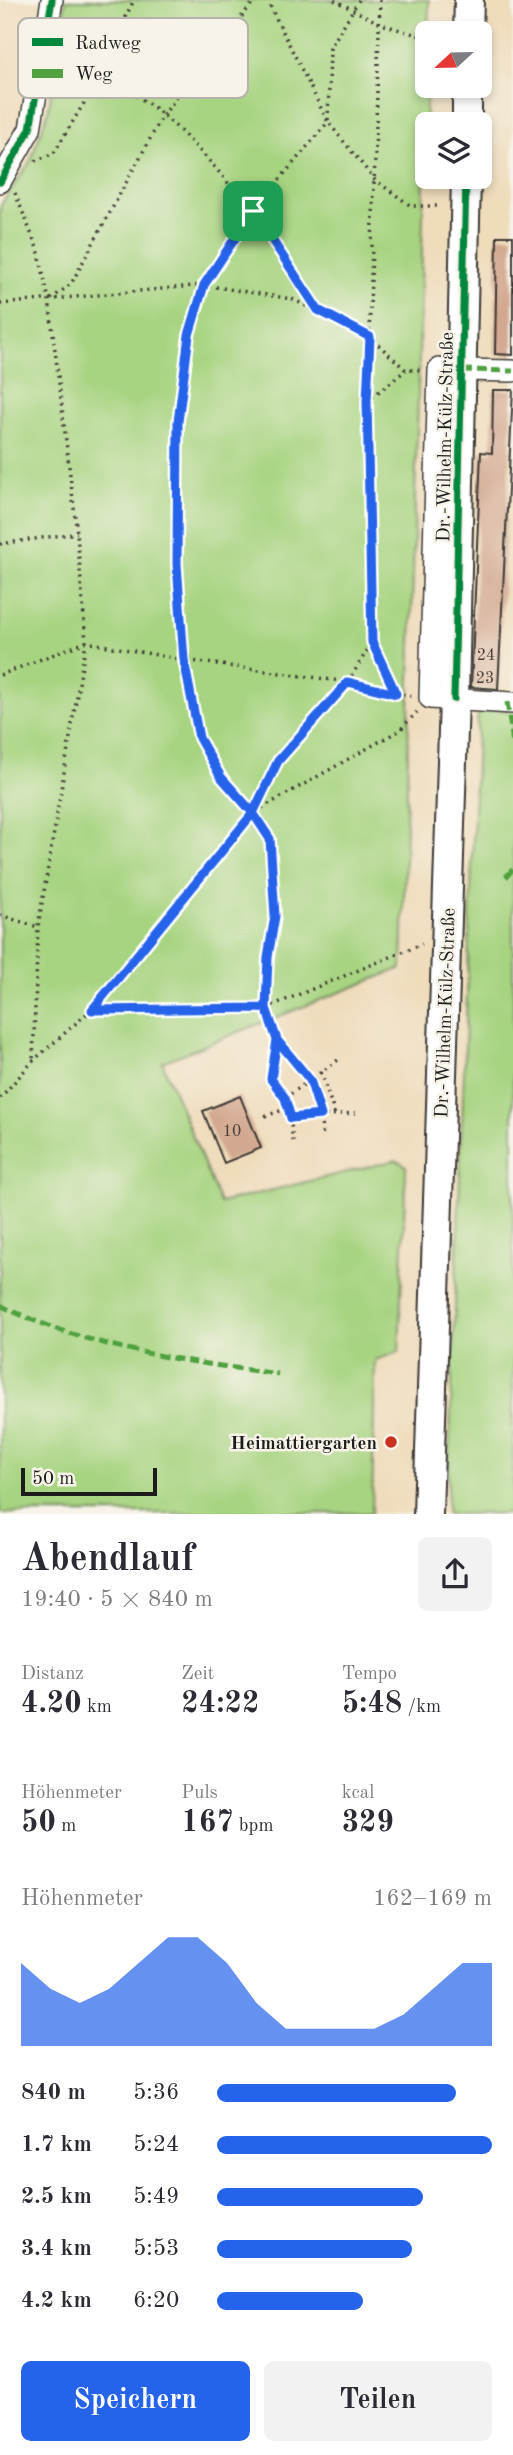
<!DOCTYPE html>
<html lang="de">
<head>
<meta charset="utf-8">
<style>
  :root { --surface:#fff; --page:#f2f2f3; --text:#2b2b33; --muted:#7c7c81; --accent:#2563eb }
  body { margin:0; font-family:"Old Standard TT",serif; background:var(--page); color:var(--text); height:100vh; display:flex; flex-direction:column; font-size:26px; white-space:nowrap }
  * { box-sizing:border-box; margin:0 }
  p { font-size:23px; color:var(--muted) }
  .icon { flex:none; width:38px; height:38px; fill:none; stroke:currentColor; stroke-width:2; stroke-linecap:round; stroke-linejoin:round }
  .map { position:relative; height:1514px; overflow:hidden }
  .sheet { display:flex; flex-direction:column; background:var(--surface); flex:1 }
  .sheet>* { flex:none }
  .needle { width:46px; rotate:248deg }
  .fabs { position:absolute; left:415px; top:21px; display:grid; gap:14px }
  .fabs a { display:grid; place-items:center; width:77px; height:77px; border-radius:10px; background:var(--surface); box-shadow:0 4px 10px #0003; font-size:35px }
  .scale { position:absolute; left:21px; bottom:18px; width:136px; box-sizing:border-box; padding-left:7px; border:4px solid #1c1c1c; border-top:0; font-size:19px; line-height:24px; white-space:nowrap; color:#1c1c1c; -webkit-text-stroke:5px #f7f3e8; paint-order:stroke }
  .pin { position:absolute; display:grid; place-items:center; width:60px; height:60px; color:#fff; margin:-30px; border-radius:14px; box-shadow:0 4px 10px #0006 }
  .round { display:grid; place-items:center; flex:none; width:74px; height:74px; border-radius:10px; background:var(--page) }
  .head { display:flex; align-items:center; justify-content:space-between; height:119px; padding:0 21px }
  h1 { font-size:38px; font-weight:700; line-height:52px }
  .figures { display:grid; grid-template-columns:repeat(3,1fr); gap:10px; height:119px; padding:7px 21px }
  .figures div { display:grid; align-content:center }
  .figures b { font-size:30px; font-weight:700 }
  .figures small { font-size:19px; font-weight:400 }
  .figures p { font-size:19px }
  .chart { height:196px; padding:14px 21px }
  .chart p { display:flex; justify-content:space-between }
  .chart svg { width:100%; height:126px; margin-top:7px; fill:var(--accent); opacity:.7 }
  .button { display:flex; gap:14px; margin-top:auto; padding:14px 21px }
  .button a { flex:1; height:80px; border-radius:10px; background:var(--accent); color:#fff; font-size:28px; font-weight:700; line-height:80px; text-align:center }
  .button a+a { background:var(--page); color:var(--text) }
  ul { padding:0 21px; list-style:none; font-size:23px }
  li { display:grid; grid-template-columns:112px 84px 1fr; align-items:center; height:52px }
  li i { height:18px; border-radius:9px; background:var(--accent) }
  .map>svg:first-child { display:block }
  .green { fill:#a7d481; stroke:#62784e; stroke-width:2 }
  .building { fill:#d3a890 }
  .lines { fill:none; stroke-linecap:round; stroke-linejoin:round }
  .minor-casing { stroke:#3c3934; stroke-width:24 }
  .major-casing { stroke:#3c3934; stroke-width:32 }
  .path { stroke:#3c3934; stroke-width:3.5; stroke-dasharray:2 5; stroke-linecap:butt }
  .minor { stroke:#fff; stroke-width:21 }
  .major { stroke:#fff; stroke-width:28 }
  .quiet { stroke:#4fa141; stroke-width:5; stroke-dasharray:10 5; stroke-linecap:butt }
  .cycleway-casing { stroke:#f7f3e8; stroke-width:11 }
  .cycleway { stroke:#00873e; stroke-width:7 }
  .route-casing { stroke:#fff; stroke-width:14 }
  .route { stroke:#2563eb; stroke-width:9 }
  .poi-dot { fill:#c8321e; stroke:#f7f3e8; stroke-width:2.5 }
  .labels { text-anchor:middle; stroke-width:5; stroke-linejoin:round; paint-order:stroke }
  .number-label { font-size:16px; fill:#4a3f39 }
  .street-label { font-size:19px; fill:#1c1c1c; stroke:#f7f3e8 }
  .poi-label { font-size:19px; font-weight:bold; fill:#1c1c1c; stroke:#f7f3e8; text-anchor:end }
  .key { fill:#f7f3e8; stroke:#b5b2ab; stroke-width:2 }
  .key-label { font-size:19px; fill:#1c1c1c }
</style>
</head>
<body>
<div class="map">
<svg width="513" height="1514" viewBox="0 0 513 1514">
  <rect width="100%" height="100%" fill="#f7f3e8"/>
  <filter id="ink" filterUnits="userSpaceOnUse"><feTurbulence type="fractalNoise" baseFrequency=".0143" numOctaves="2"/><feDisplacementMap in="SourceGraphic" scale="14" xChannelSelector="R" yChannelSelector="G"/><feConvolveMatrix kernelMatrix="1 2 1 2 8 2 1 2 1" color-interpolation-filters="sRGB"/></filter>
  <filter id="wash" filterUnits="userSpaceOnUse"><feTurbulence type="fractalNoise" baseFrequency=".00686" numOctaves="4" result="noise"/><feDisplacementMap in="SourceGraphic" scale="28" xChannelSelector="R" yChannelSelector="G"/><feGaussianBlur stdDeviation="1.57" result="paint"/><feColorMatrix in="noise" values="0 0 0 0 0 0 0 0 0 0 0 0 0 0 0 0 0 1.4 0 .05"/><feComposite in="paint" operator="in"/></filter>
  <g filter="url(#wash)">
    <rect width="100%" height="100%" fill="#efdcbb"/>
    <path class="green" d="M66,0H429L402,968L162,1062L220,1203L396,1160L406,1166L399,1352L375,1360L372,1513H0V206L30,162L48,112Z
      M478,709L513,711V1513L447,1514Z"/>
    <g id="blocks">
      <path class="building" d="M497,236H513V355L495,354Z
        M493,390H513L498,689L471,687L481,452L492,453Z
        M240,1096L261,1148L224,1163L203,1111Z"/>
    </g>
  </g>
  <g filter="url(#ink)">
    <use href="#blocks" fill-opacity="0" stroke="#3c3934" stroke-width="2"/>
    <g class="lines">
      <defs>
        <path id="minor" d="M0,182L30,129L52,0
          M439,369L430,698L513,703
          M462,370L513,371"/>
        <path id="major" d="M468,33L469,0
          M467,124V86
          M428,1514L454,699L466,177"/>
      </defs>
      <use href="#minor" class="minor-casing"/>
      <use href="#major" class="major-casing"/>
      <path class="path" d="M267,0L328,122L253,211L204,285L189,335L178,422L177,564L184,660L199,738L221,777L253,813L270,839L275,916L268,957L266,1008L277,1040L271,1079L289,1108L293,1141
        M334,0L381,24L427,38
        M359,0L330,48L328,122L374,179L411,206H441
        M380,0L367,401L372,642L396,694
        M61,58C95,73 136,91 164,116C227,171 272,241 318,310
        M97,74L134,0
        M35,161L54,153L84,103L96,74
        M15,193L39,253L49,300L77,533L86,642L38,927L33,1061
        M51,299L71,284L163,115L255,0
        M0,304L204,285L292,299L370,337L406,370H422
        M367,401L406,370
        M0,544L77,533
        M0,675L86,642L184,660L348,682L411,696
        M254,811L278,761L348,682L372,642
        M0,915L38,927
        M91,1010L266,1008L422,944
        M277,1040C308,1072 319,1094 323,1139
        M321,1072L335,1115
        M0,1098L33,1061L91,1010L253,813L400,730L417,712
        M285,1098L338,1060
        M265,1116L289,1108
        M291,1118L355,1113"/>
      <use href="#minor" class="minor"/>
      <use href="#major" class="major"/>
      <path class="quiet" d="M462,370L513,371
        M507,702L513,743
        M506,877L513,869
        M0,1305C85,1348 184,1361 278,1374"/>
      <defs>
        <path id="cycleway" d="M0,182L30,129L52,0
          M454,699L466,177"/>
      </defs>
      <use href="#cycleway" class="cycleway-casing"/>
      <use href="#cycleway" class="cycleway"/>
    </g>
  </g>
  <g class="lines" filter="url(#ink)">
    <defs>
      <path id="route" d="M253,211L204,285L189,335L178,422L177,564L184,660L199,738L221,777L253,813L92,1010L266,1008L277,1040L271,1079L285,1098L291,1118L321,1115L310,1080L277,1040L266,1008L268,957L275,916L270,839L253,813L278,761L348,682L396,694L372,642L367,401L370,337L318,310L253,211"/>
    </defs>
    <use href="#route" class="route-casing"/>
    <use href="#route" class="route"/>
  </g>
  <circle class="poi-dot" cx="391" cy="1442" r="7"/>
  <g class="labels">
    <g class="number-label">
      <text x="486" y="660">24</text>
      <text x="485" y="683">23</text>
      <text x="232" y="1136">10</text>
    </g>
    <g class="street-label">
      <text transform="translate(444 437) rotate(-89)" y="7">Dr.-Wilhelm-Külz-Straße</text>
      <text transform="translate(444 1013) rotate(-88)" y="7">Dr.-Wilhelm-Külz-Straße</text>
    </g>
    <g class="poi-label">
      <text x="377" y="1449">Heimattiergarten</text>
    </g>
  </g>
  <rect x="18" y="18" width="230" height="80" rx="10" class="key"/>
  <rect x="32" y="38" width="31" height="8" fill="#00873e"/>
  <rect x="32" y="69" width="31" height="9" fill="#4fa141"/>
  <g class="key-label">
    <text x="75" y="49">Radweg</text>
    <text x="75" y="80">Weg</text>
  </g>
</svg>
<div class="fabs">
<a><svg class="needle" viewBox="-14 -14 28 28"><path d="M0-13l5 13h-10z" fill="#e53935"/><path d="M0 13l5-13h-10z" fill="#7c7c81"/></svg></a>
<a><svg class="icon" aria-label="layers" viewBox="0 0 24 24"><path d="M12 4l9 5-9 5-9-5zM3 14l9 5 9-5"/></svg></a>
</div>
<div class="scale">50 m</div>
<div class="pin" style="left:253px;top:211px;background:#1e9e55"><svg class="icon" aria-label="arrive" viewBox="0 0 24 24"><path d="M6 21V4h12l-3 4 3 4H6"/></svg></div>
</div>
<section class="sheet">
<div class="head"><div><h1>Abendlauf</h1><p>19:40 · 5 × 840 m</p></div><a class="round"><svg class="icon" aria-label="share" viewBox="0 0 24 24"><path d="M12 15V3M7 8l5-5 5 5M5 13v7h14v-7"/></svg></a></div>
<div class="figures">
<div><p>Distanz</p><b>4.20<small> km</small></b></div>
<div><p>Zeit</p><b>24:22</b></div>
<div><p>Tempo</p><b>5:48<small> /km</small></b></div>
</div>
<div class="figures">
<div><p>Höhenmeter</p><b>50<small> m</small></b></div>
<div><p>Puls</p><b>167<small> bpm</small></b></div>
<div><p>kcal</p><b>329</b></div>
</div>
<div class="chart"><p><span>Höhenmeter</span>162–169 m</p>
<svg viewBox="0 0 160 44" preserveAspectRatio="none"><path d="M0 44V15L10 24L20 29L30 24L40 15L50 6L60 6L70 15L80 29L90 38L100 38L110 38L120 38L130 33L140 24L150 15L160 15V44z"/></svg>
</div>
<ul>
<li><b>840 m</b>5:36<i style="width:87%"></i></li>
<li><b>1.7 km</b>5:24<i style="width:100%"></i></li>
<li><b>2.5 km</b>5:49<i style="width:75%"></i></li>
<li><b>3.4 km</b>5:53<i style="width:71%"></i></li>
<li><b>4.2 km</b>6:20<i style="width:53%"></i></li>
</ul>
<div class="button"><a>Speichern</a><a>Teilen</a></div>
</section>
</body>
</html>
